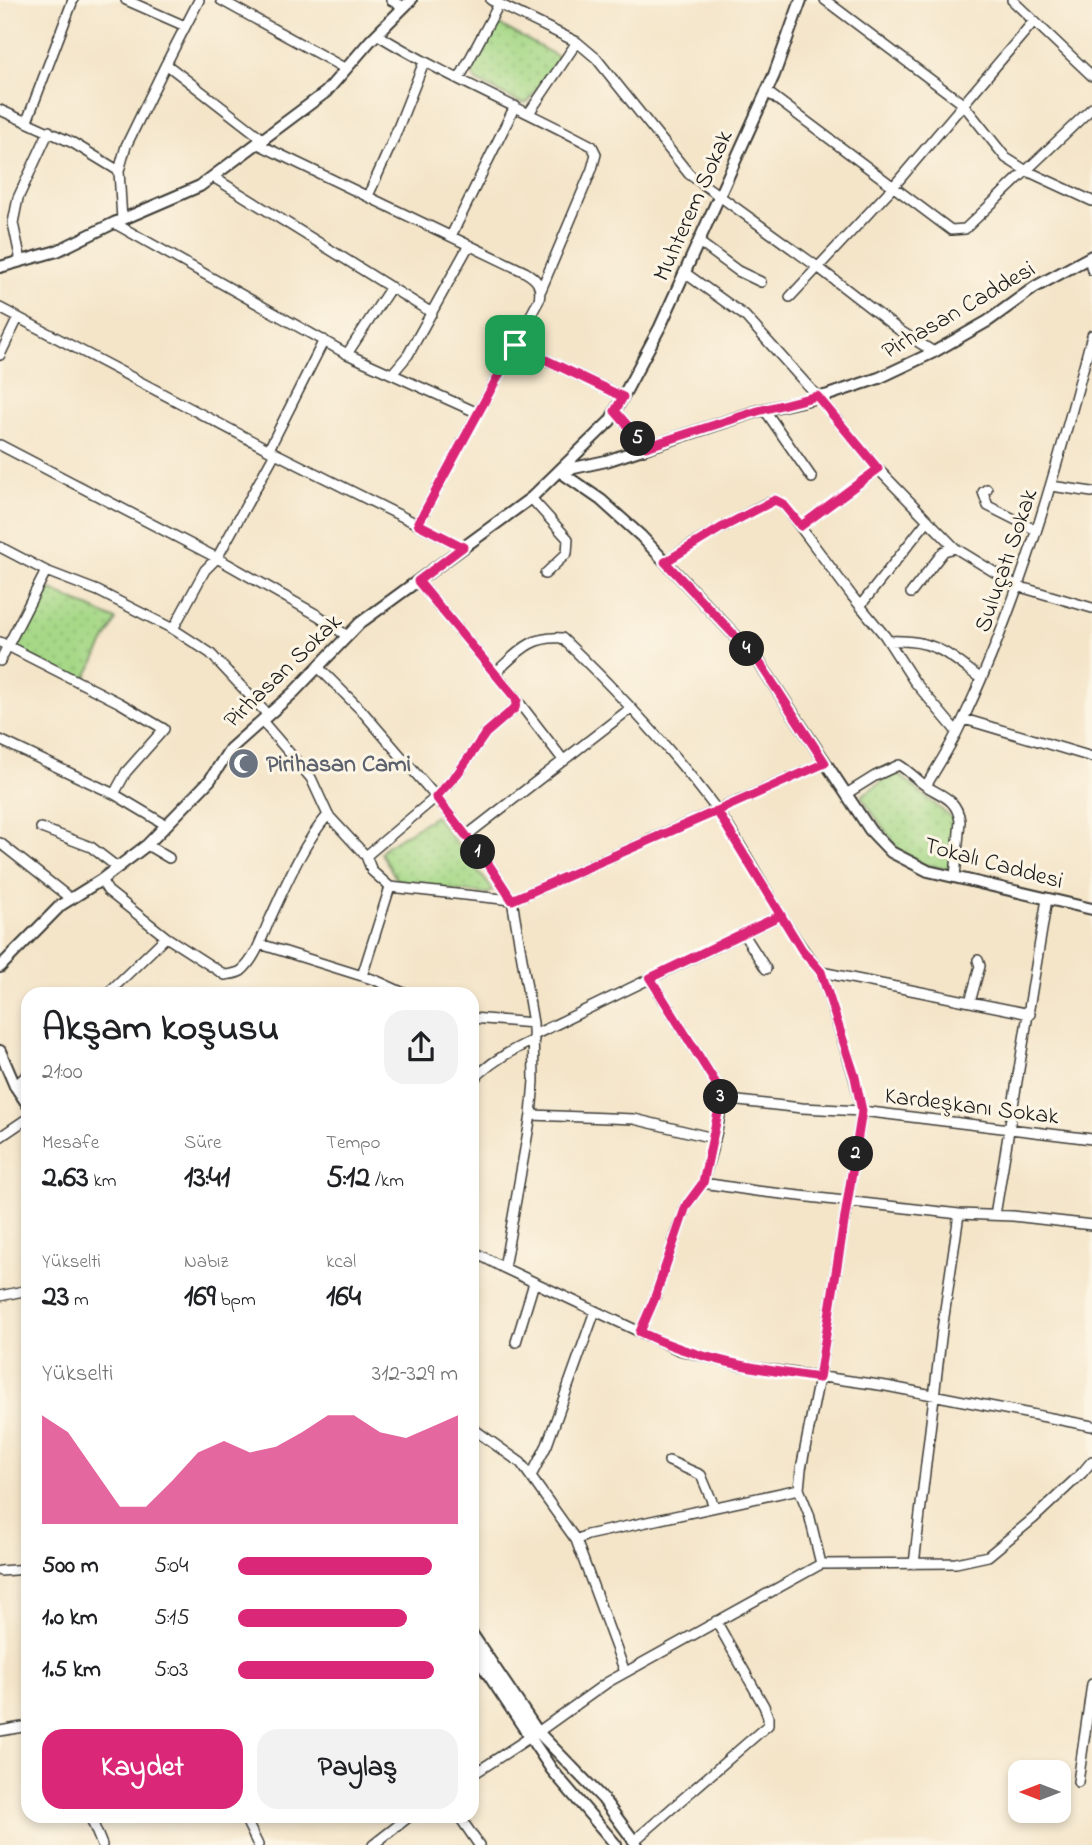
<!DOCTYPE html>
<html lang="tr">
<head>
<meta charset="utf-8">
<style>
  :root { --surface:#fff; --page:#f2f2f2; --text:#202124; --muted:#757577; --accent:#db2777 }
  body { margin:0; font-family:"Indie Flower",sans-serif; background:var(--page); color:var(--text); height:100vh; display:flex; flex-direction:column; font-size:26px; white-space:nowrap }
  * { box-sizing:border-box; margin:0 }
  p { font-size:23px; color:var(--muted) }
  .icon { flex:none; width:38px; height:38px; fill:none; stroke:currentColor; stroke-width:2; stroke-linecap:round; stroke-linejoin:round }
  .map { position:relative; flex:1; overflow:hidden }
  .panel { position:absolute; left:21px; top:987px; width:458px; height:836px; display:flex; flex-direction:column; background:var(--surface); border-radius:21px; box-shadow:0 4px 10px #0003 }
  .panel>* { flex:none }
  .needle { width:46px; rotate:270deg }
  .tools { position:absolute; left:1008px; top:1760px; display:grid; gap:14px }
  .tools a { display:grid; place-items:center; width:63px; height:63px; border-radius:14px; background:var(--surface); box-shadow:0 4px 10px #0003; font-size:35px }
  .pin { position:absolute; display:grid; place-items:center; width:60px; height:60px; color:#fff; margin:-30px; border-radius:14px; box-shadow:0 4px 10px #0006 }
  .km { position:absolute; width:35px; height:35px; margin:-18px; border-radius:50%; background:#222; color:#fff; font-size:19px; line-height:35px; text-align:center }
  .round { display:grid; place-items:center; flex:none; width:74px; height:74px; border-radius:21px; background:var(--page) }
  .overview { display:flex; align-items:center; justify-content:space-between; height:119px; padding:0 21px }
  h1 { font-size:38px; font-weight:700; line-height:52px }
  .metrics { display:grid; grid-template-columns:repeat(3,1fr); gap:10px; height:119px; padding:7px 21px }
  .metrics div { display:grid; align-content:center }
  .metrics b { font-size:30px; font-weight:700 }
  .metrics small { font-size:19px; font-weight:400 }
  .metrics p { font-size:19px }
  .chart { height:196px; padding:14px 21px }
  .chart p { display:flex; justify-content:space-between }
  .chart svg { width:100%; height:126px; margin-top:7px; fill:var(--accent); opacity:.7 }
  .action { display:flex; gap:14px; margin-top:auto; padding:14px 21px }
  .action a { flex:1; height:80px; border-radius:21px; background:var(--accent); color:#fff; font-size:28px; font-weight:700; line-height:80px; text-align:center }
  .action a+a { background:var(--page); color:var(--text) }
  ul { padding:0 21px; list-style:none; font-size:23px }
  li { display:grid; grid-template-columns:112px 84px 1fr; align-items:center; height:52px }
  li i { height:18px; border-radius:9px; background:var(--accent) }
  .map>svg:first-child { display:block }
  .park { fill:url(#park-dots); stroke:#617a52; stroke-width:2 }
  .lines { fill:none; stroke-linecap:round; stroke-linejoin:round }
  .minor-casing { stroke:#3c3a36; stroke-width:12 }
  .tertiary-casing { stroke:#3c3a36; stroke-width:14 }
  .minor { stroke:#fff; stroke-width:9 }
  .tertiary { stroke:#fff; stroke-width:10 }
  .route-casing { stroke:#fff; stroke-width:14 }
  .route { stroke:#db2777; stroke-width:9 }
  .labels { text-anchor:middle; stroke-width:6; stroke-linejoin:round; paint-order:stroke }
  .street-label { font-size:24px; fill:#1c1c1c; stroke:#fcf5e5 }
  .worship-label { font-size:24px; font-weight:bold; fill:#5b616d; stroke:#fcf5e5; text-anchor:start }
</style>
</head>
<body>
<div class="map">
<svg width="1092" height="1845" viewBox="0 0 1092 1845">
  <defs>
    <pattern id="park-dots" width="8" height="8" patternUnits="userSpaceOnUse" patternTransform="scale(1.75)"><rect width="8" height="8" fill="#a6d887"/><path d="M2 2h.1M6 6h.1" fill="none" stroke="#8eb974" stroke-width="1.8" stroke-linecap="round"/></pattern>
  </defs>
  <rect width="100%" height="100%" fill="#fcf5e5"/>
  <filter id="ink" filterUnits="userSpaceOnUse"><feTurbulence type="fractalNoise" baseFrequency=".0143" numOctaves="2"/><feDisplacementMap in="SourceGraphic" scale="14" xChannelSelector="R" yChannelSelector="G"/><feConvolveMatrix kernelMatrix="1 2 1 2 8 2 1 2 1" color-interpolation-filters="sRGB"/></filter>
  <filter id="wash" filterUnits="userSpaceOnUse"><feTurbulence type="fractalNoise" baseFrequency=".00686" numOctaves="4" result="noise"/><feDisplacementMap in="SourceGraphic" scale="28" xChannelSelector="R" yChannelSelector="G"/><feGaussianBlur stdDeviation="1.57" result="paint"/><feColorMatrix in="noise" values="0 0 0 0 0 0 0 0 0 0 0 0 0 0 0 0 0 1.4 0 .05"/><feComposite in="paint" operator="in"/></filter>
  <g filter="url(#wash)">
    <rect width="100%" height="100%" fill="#f4e5c9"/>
    <path class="park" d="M500,25L557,56V60L528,102L521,103L476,81L470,70L494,26Z
      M47,588L116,620L83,683L17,650L15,643L40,592Z
      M896,772L954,820L950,870L925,865L900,852L861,796Z
      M435,816L493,890L488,894L405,885L399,883L381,853L385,847Z"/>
  </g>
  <g filter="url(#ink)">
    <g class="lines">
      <defs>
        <path id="minor" d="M126,0L185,26
          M199,0L166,64L264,140
          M221,0L346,69
          M391,0L403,7
          M491,0L577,42L596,58L689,174L819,268L899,330L934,352
          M825,0L963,104L1006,158L1025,170L1092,201
          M1012,0L1092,76
          M378,35C447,77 521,108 592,146L596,154L592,169L541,290
          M459,79L499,4
          M766,91L951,230L965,229L1092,108
          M0,110L73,143L119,171L122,220
          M529,113L577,42
          M27,121L73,0
          M258,144L525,272C537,279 542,285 539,300L418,524
          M119,171L126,146L166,64
          M213,177L432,313
          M368,196L394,138L424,62
          M114,223L347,354L391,287
          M451,236L515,106
          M699,242L738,271L761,282
          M1089,258L1092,270
          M21,261L13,223L18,198L49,131
          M685,273L745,316L817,396L878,469
          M790,297L893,187L1034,21
          M0,308L275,453L463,547
          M515,345L623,397
          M347,354L478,413
          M0,355L18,318
          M392,374L408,355L469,245
          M764,409L812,478
          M615,411L646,447
          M0,445L217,558L319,616L347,636
          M269,449L324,340
          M1051,486L1092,492
          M987,489L983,492L988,506L1036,530
          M531,498L568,539L567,553L545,574
          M801,526L878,469L955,548
          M0,547L46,571L98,591L173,629L210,653L268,715
          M665,562L693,544L765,504L775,500L783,504L852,596L885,636L914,681L957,732
          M911,593L944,551L955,548L1017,586L1092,608
          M860,606L928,520
          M173,629L205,570L217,558L275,453
          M889,641C934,639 947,653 981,679
          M0,642L120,703L164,729L126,772L114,794
          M0,661L46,571
          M318,667L362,711L436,797L489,865L512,900L533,1023L534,1081L531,1115L504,1268
          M495,673C519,652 529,636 562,638C617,691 671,748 717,810C755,862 779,923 821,972L1030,1014
          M517,700L564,761
          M964,719L1092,757
          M262,721L311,778L328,815L366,856L372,871L390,887L512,900L825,763
          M0,740L114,794L166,825
          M926,786C937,767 949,749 958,730C1019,605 1057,469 1092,335
          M846,794L875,776L899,765C909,771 917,780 926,786C942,796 957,799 960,821L955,877
          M41,828L91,847L117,867
          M466,836L631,708
          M0,843L71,899
          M147,845L169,858
          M366,856L436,797L458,773L486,733L515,708L517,700L418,581
          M101,880L108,891L166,937L225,975C230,974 236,974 241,971C256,959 262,936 270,919C285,886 304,842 328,815
          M743,933L766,969
          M260,944L375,980L406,994
          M821,972L854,1077L862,1111L819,1378L801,1469L799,1489L809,1514L821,1564
          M362,976L390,887
          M650,978L720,1090C725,1117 709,1156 703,1183
          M107,994L166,937
          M970,1002L980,966L978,960
          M472,1018L533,1023
          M534,1035L781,915
          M472,1081C490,1062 511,1050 534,1040
          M15,1086L28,1074
          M721,1099L802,1108L862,1111L1092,1139
          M531,1115L634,1119L713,1138
          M0,1137L28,1118
          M995,1215L1047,899
          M1092,1225L1013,1216L959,1214L756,1191L703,1183L686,1206L654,1300L640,1332L679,1350L738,1365L886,1386L1092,1426
          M472,1251L504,1268L640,1332
          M0,1296L28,1290
          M516,1342L534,1283
          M472,1428L521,1463L576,1540L587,1535L799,1489
          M669,1461L701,1475L714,1506
          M531,1476L547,1445L595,1311
          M576,1540L625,1672
          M914,1564L942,1330L959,1214
          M0,1571L28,1569
          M0,1731L28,1726
          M472,1775L538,1732L608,1682L821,1564L956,1563L988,1556L1034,1518L1082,1473L1092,1461
          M1078,1782L1092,1684
          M90,1816L102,1845
          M244,1816L258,1845
          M459,1816L479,1845
          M634,1841L768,1725V1717L764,1706L716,1621
          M373,1845L410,1816"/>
        <path id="tertiary" d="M0,267L57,251L114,223L200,186L326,92L370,41L411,0
          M559,471L601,500L641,536L757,659L870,830L891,852L928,871L1092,909
          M560,471L606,461L758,411L828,395L879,378L934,352L988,321L1035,287L1092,256
          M0,967L61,905L101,880L147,845L210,780L230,749L294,692L360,623L531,498L610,421L660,327L774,75L801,0
          M0,1051L15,1086L28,1105
          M472,1634L538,1732L603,1799L637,1845
          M472,1650L552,1770L616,1845"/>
      </defs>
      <use href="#minor" class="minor-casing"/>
      <use href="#tertiary" class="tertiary-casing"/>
      <use href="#minor" class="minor"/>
      <use href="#tertiary" class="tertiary"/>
    </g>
  </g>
  <g class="lines" filter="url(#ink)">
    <defs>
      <path id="route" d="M515,345L418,524L463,547L418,581L517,700L515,708L486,733L458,773L436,797L489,865L512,900L717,811L802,950L821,972L855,1077L862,1111L819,1378C757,1369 697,1360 640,1332L654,1300L686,1206L703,1183L721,1099L720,1090L650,978L781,915L717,811L825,763L757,659L665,562L721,528L775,500L783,504L801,526L878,469L817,396L758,411L646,447L615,411L623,397L515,345"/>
    </defs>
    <use href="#route" class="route-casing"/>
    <use href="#route" class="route"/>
  </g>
  <defs>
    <symbol id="mosque-disc" viewBox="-11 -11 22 22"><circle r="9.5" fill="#6b7280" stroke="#fcf5e5"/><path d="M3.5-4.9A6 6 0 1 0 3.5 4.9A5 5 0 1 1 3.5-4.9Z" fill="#fff"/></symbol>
  </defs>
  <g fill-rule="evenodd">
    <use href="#mosque-disc" x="226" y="746" width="35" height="35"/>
  </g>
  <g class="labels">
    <g class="street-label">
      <text transform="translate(692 205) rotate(-66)" y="8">Muhterem Sokak</text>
      <text transform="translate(958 309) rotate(-30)" y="8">Pirhasan Caddesi</text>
      <text transform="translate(1005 560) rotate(-71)" y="8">Suluçatı Sokak</text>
      <text transform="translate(282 670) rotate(-44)" y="8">Pirhasan Sokak</text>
      <text transform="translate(994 862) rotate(15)" y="8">Tokalı Caddesi</text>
      <text transform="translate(972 1105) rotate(7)" y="8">Kardeşkanı Sokak</text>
    </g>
    <g class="worship-label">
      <text x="266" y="771">Pirihasan Cami</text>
    </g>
  </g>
</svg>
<div class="tools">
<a><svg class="needle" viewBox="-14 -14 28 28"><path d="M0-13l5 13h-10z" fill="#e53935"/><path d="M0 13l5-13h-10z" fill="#757577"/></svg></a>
</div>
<div class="pin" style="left:515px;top:345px;background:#1e9e55"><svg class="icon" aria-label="arrive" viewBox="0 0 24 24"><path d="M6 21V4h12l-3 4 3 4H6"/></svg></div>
<b class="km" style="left:478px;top:852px">1</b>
<b class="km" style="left:856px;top:1154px">2</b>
<b class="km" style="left:721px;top:1097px">3</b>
<b class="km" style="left:747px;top:649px">4</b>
<b class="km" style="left:638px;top:439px">5</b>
<section class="panel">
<div class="overview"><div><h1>Akşam koşusu</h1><p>21:00</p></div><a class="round"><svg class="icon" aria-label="share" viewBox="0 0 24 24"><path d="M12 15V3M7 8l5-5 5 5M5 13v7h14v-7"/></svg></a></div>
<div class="metrics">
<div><p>Mesafe</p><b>2.63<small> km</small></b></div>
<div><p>Süre</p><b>13:41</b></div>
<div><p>Tempo</p><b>5:12<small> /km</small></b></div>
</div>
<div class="metrics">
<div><p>Yükselti</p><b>23<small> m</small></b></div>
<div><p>Nabız</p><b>169<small> bpm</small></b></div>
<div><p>kcal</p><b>164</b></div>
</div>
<div class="chart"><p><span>Yükselti</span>312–329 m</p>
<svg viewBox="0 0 160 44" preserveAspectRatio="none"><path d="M0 44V6L10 12L20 25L30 38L40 38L50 29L60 19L70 15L80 19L90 17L100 12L110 6L120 6L130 12L140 14L150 10L160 6V44z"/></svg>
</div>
<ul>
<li><b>500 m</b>5:04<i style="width:88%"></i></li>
<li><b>1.0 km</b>5:15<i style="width:77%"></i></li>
<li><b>1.5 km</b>5:03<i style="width:89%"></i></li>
</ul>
<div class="action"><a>Kaydet</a><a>Paylaş</a></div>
</section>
</div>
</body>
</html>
